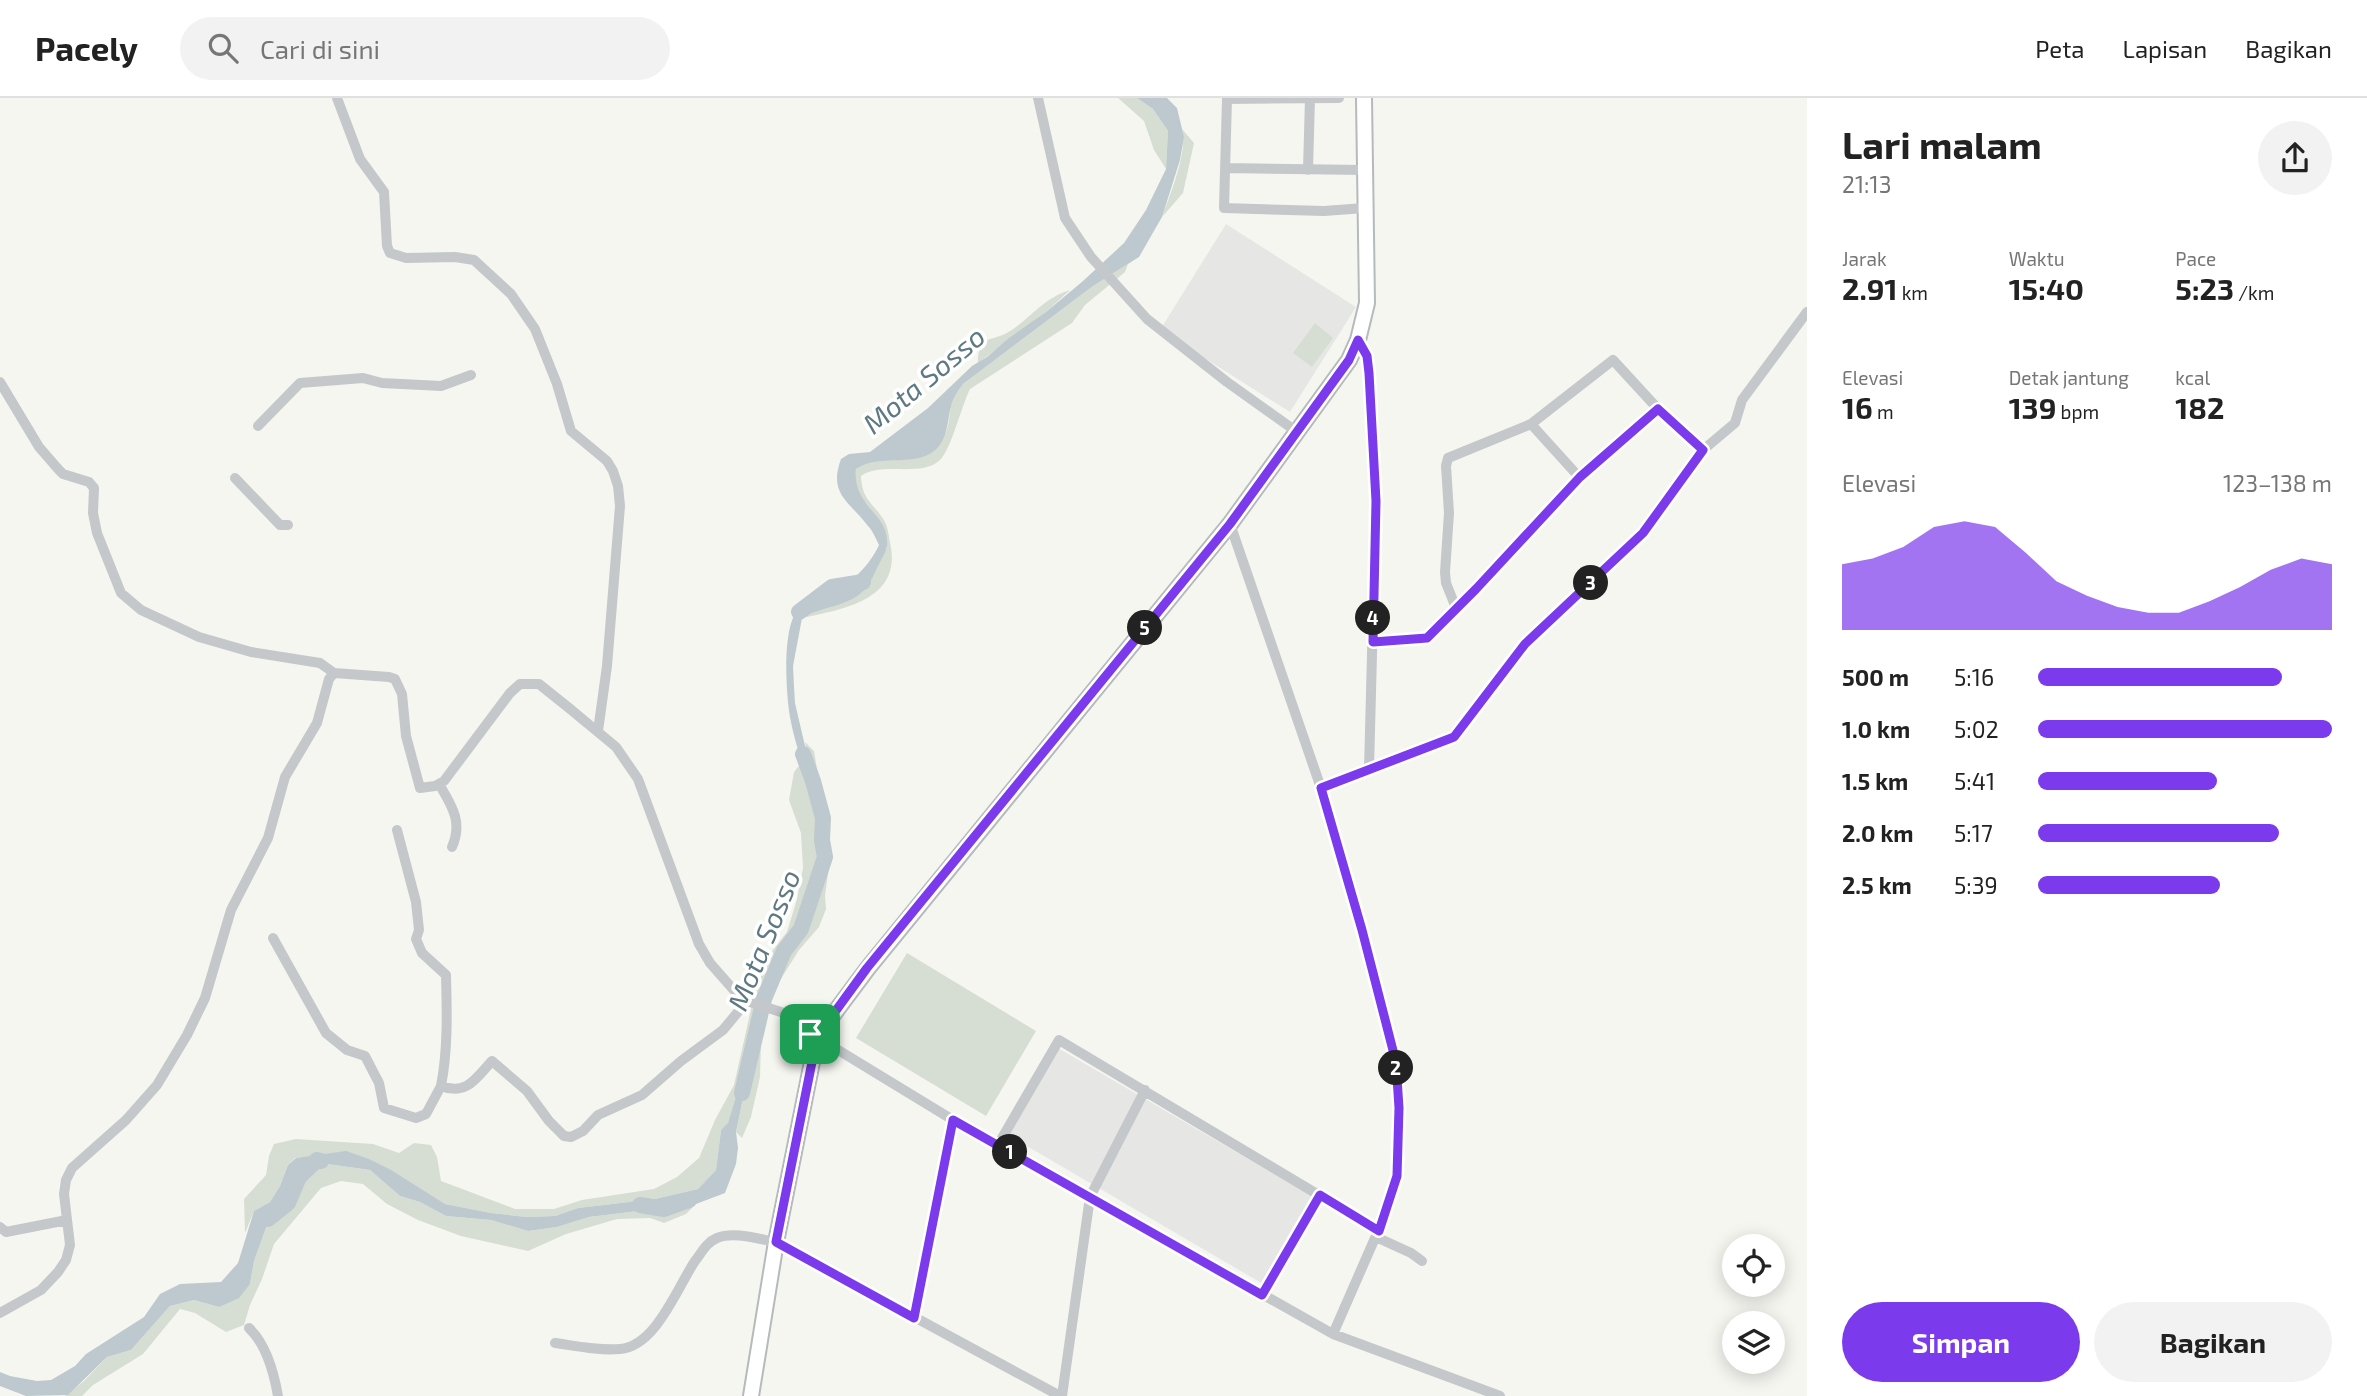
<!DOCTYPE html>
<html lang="id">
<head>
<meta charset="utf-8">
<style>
  :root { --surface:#fff; --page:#f2f2f2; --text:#222; --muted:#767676; --line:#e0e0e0; --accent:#7c3aed }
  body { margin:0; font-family:"Exo 2",sans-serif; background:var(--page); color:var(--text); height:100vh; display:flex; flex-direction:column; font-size:26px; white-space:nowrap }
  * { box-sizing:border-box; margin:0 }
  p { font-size:23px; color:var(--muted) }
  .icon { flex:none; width:38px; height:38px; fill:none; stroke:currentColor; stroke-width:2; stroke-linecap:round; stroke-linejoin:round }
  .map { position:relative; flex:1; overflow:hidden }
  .sheet { display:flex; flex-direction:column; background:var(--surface); width:560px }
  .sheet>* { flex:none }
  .fabs { position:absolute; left:1722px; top:1136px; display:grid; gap:14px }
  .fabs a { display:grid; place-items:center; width:63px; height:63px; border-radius:50%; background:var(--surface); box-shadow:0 4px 18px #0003; font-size:35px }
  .pin { position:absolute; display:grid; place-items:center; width:60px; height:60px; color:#fff; margin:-30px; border-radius:14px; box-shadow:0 4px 10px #0006 }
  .km { position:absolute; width:35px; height:35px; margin:-18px; border-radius:50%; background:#222; color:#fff; font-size:19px; line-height:35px; text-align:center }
  .round { display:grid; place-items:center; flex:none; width:74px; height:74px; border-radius:37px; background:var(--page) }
  .summary { display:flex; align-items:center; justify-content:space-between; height:119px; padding:0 35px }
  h1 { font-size:38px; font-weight:700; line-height:52px }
  .metrics { display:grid; grid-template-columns:repeat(3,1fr); gap:10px; height:119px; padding:7px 35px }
  .metrics div { display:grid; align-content:center }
  .metrics b { font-size:30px; font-weight:700 }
  .metrics small { font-size:19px; font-weight:400 }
  .metrics p { font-size:19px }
  .chart { height:196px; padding:14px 35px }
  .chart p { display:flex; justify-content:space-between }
  .chart svg { width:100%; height:126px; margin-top:7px; fill:var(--accent); opacity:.7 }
  .cta { display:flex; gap:14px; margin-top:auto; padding:14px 35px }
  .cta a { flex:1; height:80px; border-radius:42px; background:var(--accent); color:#fff; font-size:28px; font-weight:700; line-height:80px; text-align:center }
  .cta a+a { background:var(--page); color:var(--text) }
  ul { padding:0 35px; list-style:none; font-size:23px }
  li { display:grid; grid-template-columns:112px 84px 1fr; align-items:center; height:52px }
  li i { height:18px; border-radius:9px; background:var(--accent) }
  header { display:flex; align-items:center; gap:42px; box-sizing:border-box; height:98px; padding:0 35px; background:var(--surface); border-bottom:2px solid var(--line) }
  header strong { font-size:33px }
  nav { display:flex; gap:38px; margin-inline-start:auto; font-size:24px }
  .search { width:490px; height:63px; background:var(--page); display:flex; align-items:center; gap:18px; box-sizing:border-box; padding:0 24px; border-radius:38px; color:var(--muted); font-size:26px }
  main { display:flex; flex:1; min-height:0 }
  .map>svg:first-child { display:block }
  .built { fill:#e6e7e5 }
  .green { fill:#d6ddd2 }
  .water { fill:#bdc9ce }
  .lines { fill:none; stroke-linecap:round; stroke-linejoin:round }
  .river { stroke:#bdc9ce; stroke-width:16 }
  .major-casing { stroke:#b5babd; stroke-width:18 }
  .minor { stroke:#c4c8cb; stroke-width:10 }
  .major { stroke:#fff; stroke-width:14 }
  .route-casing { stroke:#fff; stroke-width:14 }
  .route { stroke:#7c3aed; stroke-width:9 }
  .labels { text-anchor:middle; stroke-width:7; stroke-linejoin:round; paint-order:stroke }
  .water-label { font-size:28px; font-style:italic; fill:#5e7982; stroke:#fff }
</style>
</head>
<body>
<header>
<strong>Pacely</strong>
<div class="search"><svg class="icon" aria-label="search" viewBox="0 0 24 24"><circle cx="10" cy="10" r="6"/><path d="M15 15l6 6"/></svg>Cari di sini</div>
<nav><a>Peta</a><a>Lapisan</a><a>Bagikan</a></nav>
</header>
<main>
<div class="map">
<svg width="1807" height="1298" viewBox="0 0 1807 1298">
  <rect width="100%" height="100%" fill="#f6f6f1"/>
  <path class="built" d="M1226,126L1356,209L1290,314L1160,232Z
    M1058,950L1313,1099L1263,1186L1008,1037Z"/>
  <path class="green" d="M1118,0H1137L1153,11L1168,33L1166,71L1154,52L1144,23Z
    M1182,31L1194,45L1183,95L1162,119C1170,97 1188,54 1182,31Z
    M1128,166L1125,174L1085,207L1072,225L970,291C961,309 951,352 940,362C921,380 882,363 861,378C862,403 874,405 885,424C888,430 889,439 890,445C903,502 843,511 802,520L812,514L842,504L887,450C885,441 884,429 879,422C866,402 853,398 856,371C886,350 921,376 944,338C951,327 948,311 954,300C956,295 960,291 963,286L1093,188Z
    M1070,192L1046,214L978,265C978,258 978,249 984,244C990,240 999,239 1005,236C1029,223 1041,201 1070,192Z
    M1315,225L1333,240L1312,269L1293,255Z
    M805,644L814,653L822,700L827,715L831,754L825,798L826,811L819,829L799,852L769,900L761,943L760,979L751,1019L742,1040L736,1034L747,981L745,974L728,1026L721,1032L716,1072L698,1091L655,1101L578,1110L555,1118L527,1119L491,1115L445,1106L369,1061L317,1058L295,1060L288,1067L280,1088L270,1104L254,1113L245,1135L244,1101L266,1077L269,1058L274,1046L296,1041L373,1046L399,1055L414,1045L431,1047L437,1059L441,1083L515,1111H554L582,1102L654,1091L677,1079L699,1060L715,1022L734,987L756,889L769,857L787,834L797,801L803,770L801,735L789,702L794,674L802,664L809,685V665Z
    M907,855L1036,933L986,1018L856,940Z
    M327,1066L370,1072L400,1098L420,1104L446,1118L491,1122L528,1133L557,1129L589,1119L696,1106L686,1116L664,1125L650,1120L617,1121L566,1136L528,1153L461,1138L418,1122L387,1106L363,1086L341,1083L321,1090L274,1146L262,1181L250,1207L244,1227L226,1234L195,1215L180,1211L143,1256L93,1287L82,1298H65L84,1283L107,1259L131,1252L170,1208L194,1202L219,1209L250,1186L254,1163L267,1127L283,1114L289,1090L299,1074Z"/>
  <path class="water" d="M1137,0H1167L1177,10L1184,39L1180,62L1162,119L1139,159L1093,188L963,286C960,291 956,295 954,300C947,315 950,334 939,348C920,372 881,354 856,371C852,409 890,415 887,448C886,454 881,462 878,468C874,476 869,489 861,495C845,509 819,509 802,520L793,568L794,589L795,605L809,665L810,687C802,665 794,642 790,619C786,595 780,518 804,506C809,503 815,503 820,501C845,491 868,471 879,447C876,441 873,433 868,428C849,403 828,396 841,361L849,356L870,354L928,310L972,268L987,259L1009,240L1046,214L1083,183L1124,145L1146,112L1166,71L1168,33L1153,11Z
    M744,973L747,981L736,1034L738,1050L736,1066L725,1095L696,1106L589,1119L557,1129L528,1133L491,1122L446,1118L420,1104L400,1098L370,1072L327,1066L299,1074L289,1090L283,1114L267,1127L254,1163L250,1186L239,1200L219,1209L194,1202L170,1208L131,1252L107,1259L68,1297L26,1298L0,1288V1274L10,1278L37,1283L51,1282L75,1268L86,1256L144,1219L160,1196L180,1186L221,1184L238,1165L254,1113L270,1104L280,1088L288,1067L296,1060L346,1053L369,1061L391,1072L445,1106L491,1115L527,1119L555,1118L578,1110L655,1101L698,1091L716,1072L721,1032L728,1025Z"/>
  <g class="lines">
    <path class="river" d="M799,514L832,489L863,484
      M742,995L764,901L784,853L801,831L825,759L822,742L823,720L813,683L803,656
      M640,1107L664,1111L689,1102
      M268,1121L288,1105L299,1079L317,1062L321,1063"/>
    <defs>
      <path id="major" d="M809 941a8 8 0 1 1 16 0a8 8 0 1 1-16 0Z
        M821,933L868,870L1230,426L1349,262L1358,242L1367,205L1364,0
        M751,1298L776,1144L815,949"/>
    </defs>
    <use href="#major" class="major-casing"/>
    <path class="minor" d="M337,0L360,61L384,94L387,148L390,155L406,160L455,159L474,162L511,196L535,231L557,286L571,333L607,363L613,373L618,388L620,408L607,568L598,633
      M1038,0L1065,120L1091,159L1147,221L1227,284L1297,334
      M1339,0L1227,1L1224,110L1324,113L1365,110
      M1225,70L1365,72
      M1308,72L1310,0
      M1358,242L1367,258L1369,275L1376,403L1369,671
      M0,284L39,349L59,372L63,376L89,384L94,390L93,415L97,435L121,495L141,512L199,539L251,554L320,565L334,575L389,579L395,581L402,596L406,638L420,690L435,688L444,683L510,595L520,586H539L569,610L616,649L638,681L699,846L710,865L739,898L747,903L787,916L810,936
      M1531,326L1579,379
      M258,328L300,285L363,280L382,285L441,288L471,277
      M235,380L280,427H288
      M1230,426L1321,690L1362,832L1396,964L1399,1010L1397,1078L1389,1108L1333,1236
      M1456,510L1446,485L1445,474L1449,415L1446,368L1448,360L1531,326L1613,262L1658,311L1703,352
      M1373,544L1427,540L1476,491L1579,379L1658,311
      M439,686C452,708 463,724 452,749
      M1321,690L1454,639L1525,546L1643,435L1703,352L1735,325L1742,302L1807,214
      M397,732L416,804L419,832L416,841L422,855L446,877C447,914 448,952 441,988
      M273,840L326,935L347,952L365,958L379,985L384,1010L416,1020L426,1016L441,988C467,998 476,980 492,963L527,993L549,1023L564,1038L571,1039L583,1033L598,1017L642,997L681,963L723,932L747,903
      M825,944L953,1022L1333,1236L1500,1298
      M998,1047L1059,942L1379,1133
      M0,1129L6,1134L67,1122
      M1376,1139L1411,1155L1422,1163
      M1262,1197L1320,1097
      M0,1215L41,1192L58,1174L66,1162L70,1147L64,1096L66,1082L72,1070L126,1022L157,987L187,937L205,900L231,812L268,740L285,679L317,625L329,581L334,575
      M914,1220L953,1022
      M249,1230C266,1246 274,1275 278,1298
      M555,1245C576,1248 600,1253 620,1251C656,1248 677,1190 695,1163C702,1154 707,1144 717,1140C734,1133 758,1141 776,1144L1060,1298
      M1062,1298L1090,1099L1145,992"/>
    <use href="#major" class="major"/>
  </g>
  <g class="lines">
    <defs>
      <path id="route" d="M1358,242L1367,258L1369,275L1376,403L1373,544L1427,540L1476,491L1580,379L1658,311L1703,352L1643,435L1525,546L1454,639L1321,690L1362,832L1396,964L1399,1010L1397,1078L1379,1133L1320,1097L1262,1197L953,1022L914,1220L776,1144L815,949L808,942L813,933H821L867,870L1230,426L1349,262Z"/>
    </defs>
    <use href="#route" class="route-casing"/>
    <use href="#route" class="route"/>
  </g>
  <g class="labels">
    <g class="water-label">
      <text transform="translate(924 282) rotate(-40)" y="10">Mota Sosso</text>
      <text transform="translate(764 842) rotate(-68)" y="10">Mota Sosso</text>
    </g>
  </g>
</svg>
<div class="fabs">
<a><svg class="icon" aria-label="locate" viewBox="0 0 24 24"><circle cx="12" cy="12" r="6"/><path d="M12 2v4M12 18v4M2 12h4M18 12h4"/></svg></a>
<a><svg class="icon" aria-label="layers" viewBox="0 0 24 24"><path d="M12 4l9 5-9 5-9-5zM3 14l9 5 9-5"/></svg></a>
</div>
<div class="pin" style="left:810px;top:936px;background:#1e9e55"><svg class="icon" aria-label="arrive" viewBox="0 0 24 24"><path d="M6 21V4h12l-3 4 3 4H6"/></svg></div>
<b class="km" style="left:1010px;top:1054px">1</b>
<b class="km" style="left:1396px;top:970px">2</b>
<b class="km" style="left:1591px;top:485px">3</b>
<b class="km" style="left:1373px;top:520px">4</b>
<b class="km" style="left:1145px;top:530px">5</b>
</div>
<section class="sheet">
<div class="summary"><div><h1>Lari malam</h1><p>21:13</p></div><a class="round"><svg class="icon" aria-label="share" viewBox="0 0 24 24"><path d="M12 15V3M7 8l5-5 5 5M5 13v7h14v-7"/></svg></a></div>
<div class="metrics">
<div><p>Jarak</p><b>2.91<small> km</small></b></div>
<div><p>Waktu</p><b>15:40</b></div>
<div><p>Pace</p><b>5:23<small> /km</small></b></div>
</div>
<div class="metrics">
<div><p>Elevasi</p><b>16<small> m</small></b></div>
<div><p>Detak jantung</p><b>139<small> bpm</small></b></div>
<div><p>kcal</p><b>182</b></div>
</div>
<div class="chart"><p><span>Elevasi</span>123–138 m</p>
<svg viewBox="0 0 160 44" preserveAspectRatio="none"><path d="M0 44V21L10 19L20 15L30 8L40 6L50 8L60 17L70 27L80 32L90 36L100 38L110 38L120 34L130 29L140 23L150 19L160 21V44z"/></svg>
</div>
<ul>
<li><b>500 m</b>5:16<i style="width:83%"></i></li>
<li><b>1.0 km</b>5:02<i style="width:100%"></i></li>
<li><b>1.5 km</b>5:41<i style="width:61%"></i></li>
<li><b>2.0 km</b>5:17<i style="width:82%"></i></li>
<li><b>2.5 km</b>5:39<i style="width:62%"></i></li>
</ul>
<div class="cta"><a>Simpan</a><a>Bagikan</a></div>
</section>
</main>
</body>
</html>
